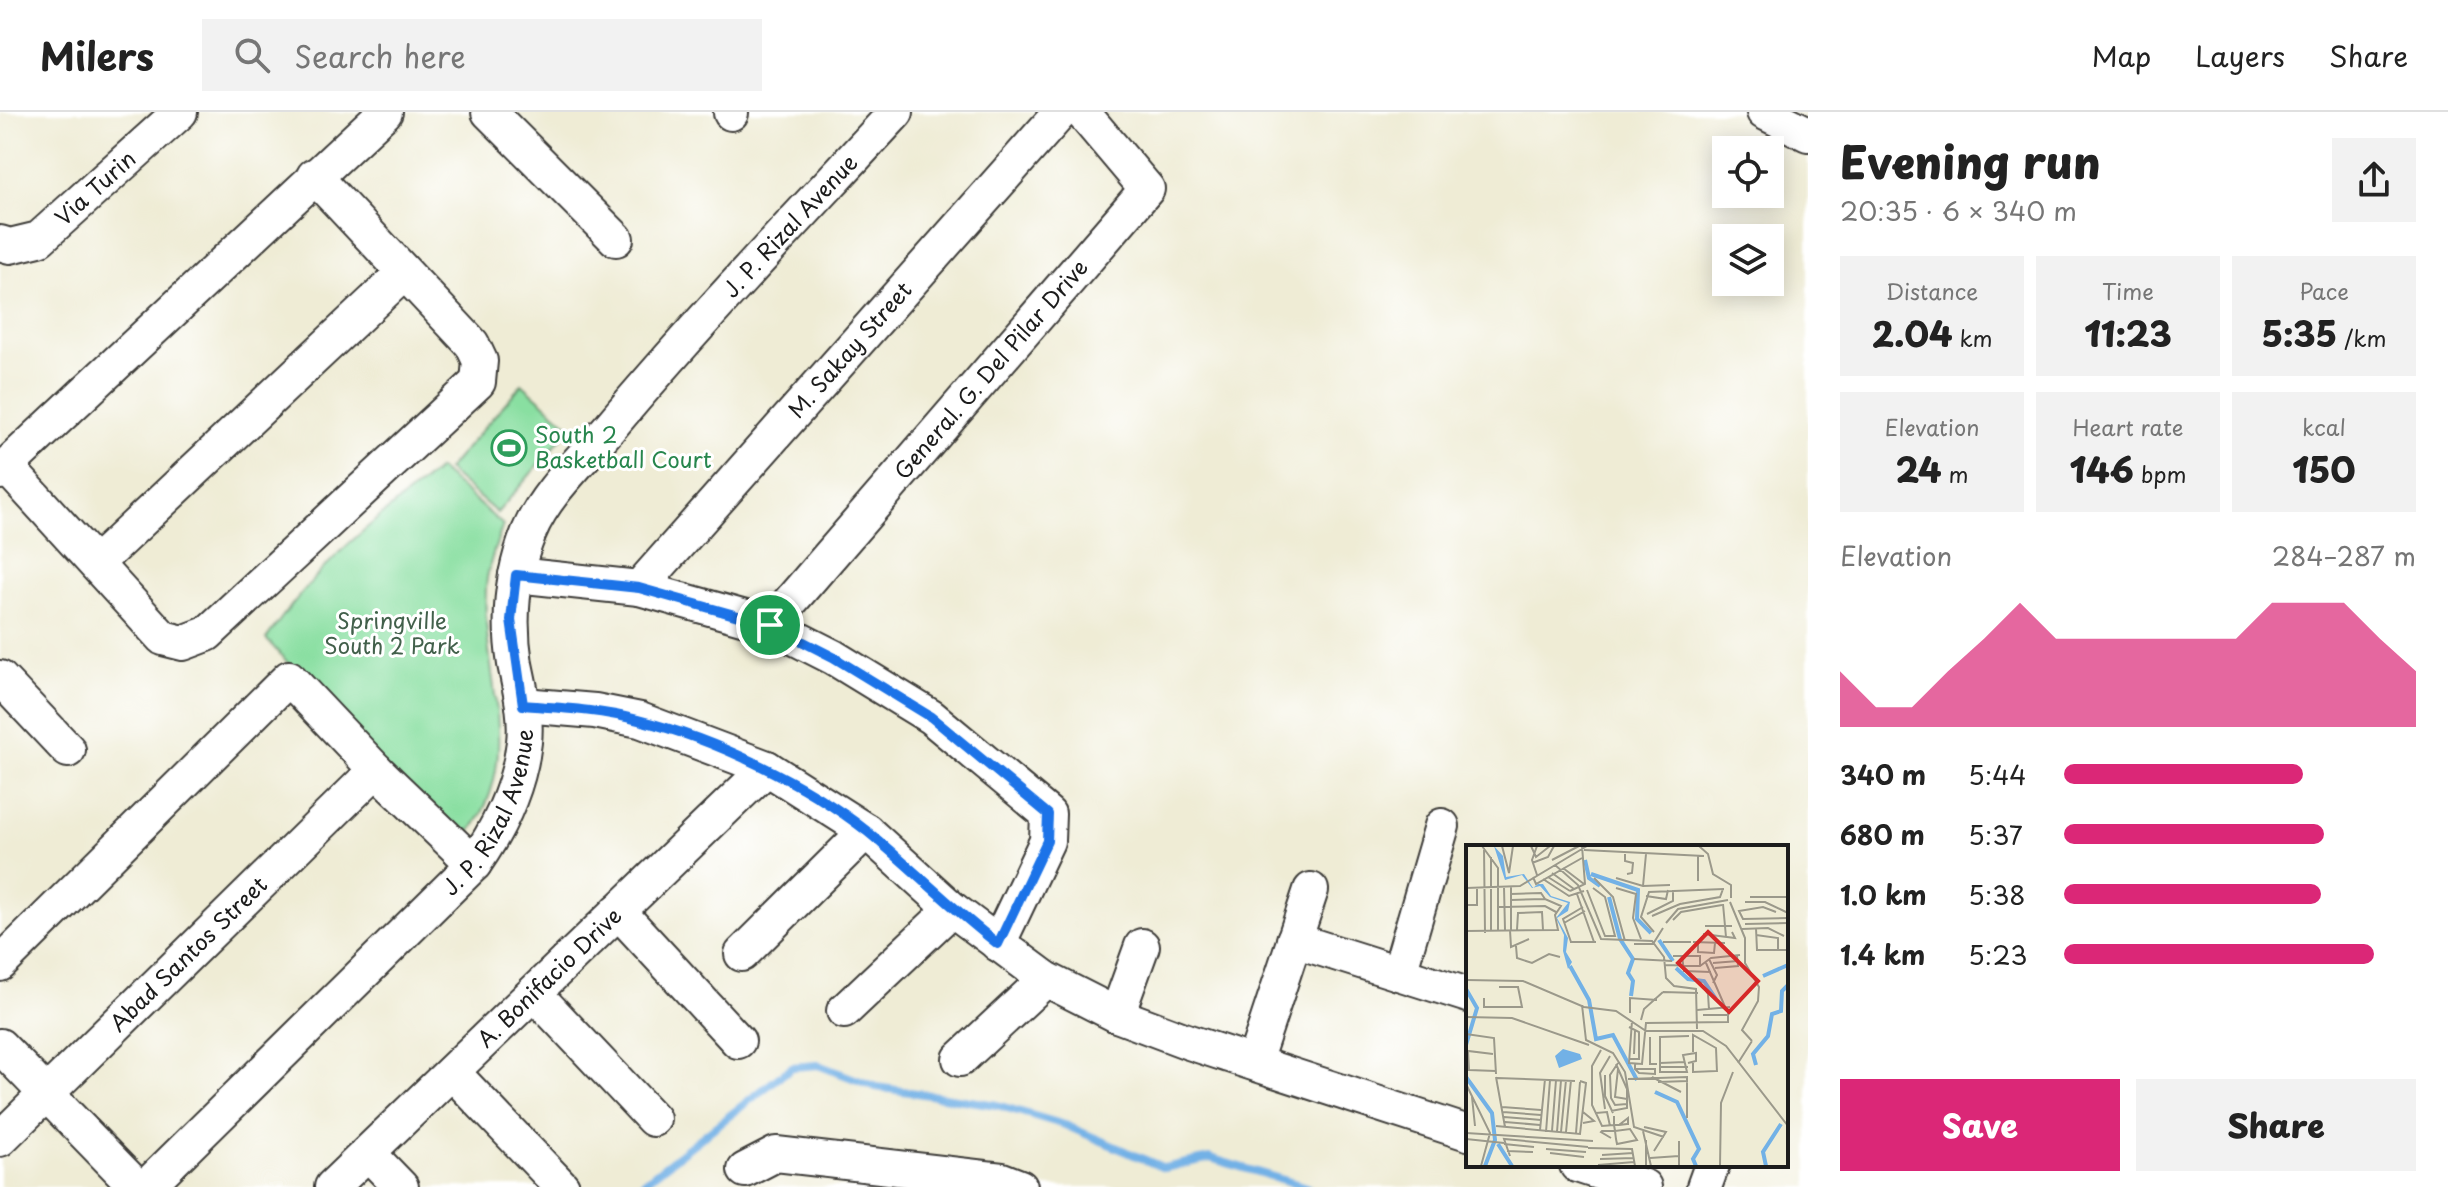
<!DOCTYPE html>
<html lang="en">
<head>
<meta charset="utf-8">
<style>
  :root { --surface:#fff; --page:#f2f2f2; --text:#222; --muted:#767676; --line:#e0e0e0; --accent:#db2777 }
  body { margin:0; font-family:"Playpen Sans",sans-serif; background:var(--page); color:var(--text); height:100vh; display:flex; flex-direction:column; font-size:30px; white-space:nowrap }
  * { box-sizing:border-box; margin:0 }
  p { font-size:26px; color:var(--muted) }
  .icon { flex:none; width:44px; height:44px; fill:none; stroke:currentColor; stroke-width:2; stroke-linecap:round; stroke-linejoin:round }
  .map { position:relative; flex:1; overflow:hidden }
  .panel { display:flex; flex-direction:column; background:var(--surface); width:640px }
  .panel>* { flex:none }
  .tools { position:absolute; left:1712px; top:24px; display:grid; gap:16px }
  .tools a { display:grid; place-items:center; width:72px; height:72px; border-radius:0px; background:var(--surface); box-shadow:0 4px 20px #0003; font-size:40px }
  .pin { position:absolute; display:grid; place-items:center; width:68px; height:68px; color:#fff; margin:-34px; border:4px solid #fff; border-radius:50%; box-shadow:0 2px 8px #0007 }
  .round { display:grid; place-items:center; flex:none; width:84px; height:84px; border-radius:0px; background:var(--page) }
  .headline { display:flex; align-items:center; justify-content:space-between; height:136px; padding:0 32px }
  h1 { font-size:44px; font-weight:800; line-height:60px }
  .figures { display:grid; grid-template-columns:repeat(3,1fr); gap:12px; height:136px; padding:8px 32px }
  .figures div { display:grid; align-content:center; border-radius:0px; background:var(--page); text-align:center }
  .figures b { font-size:34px; font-weight:800 }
  .figures small { font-size:22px; font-weight:400 }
  .figures p { font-size:22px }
  .chart { height:224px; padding:16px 32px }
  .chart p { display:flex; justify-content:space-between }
  .chart svg { width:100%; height:144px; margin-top:8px; fill:var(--accent); opacity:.7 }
  .cta { display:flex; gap:16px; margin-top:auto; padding:16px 32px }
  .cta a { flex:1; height:92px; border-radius:0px; background:var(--accent); color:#fff; font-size:32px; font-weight:800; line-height:92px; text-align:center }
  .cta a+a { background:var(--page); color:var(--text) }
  ul { padding:0 32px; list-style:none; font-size:26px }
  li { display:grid; grid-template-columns:128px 96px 1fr; align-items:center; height:60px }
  li i { height:20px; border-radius:10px; background:var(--accent) }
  header { display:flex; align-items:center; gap:48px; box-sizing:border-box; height:112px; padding:0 40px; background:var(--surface); border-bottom:2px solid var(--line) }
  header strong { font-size:38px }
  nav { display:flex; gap:44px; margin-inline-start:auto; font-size:28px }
  .search { width:560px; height:72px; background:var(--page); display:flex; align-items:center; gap:20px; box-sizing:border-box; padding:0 28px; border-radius:0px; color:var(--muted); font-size:30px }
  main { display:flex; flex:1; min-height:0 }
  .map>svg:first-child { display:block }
  .green { fill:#89dfa1; stroke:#527e5e; stroke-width:2 }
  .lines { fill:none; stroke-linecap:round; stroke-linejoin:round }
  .stream { stroke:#72b1e6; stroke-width:8 }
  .minor-casing { stroke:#3c3b38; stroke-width:38 }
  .minor { stroke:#fff; stroke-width:34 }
  .route-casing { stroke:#fff; stroke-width:16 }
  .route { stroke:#1a73e8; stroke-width:10 }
  .labels { text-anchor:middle; stroke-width:6; stroke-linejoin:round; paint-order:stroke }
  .street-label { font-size:22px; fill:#1c1c1c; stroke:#fff }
  .leisure-label { font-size:22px; fill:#27864d; stroke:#fff; text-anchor:start }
  .park-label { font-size:22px; fill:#42604b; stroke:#fff }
  .inset-river { fill:none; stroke:#72b1e6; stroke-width:4 }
  .inset-road { fill:none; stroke:#9b998b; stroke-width:2 }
  .view { fill:#d62828; fill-opacity:0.15; stroke:#d62828; stroke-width:4 }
  .inset-edge { fill:none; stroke:#1c1c1c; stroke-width:4 }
</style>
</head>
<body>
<header>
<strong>Milers</strong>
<div class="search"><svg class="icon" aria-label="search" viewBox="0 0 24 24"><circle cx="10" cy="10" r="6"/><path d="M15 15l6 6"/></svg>Search here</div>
<nav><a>Map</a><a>Layers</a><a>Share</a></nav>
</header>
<main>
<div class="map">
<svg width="1808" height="1075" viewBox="0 0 1808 1075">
  <rect width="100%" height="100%" fill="#fff"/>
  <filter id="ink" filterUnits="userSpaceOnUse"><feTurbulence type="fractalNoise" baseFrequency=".0125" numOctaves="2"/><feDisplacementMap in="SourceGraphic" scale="16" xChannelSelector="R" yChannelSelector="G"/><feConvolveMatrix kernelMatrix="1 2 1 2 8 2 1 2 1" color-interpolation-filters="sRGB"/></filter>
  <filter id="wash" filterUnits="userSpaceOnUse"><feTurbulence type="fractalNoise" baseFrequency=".006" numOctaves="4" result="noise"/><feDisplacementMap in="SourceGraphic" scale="32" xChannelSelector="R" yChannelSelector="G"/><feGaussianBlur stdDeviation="1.8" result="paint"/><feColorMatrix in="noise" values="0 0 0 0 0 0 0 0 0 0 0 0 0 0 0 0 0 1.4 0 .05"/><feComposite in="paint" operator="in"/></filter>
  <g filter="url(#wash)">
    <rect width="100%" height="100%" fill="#efecd5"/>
    <path class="green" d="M522,272L571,315L497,401L447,358Z
      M439,357L503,413C497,430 490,448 487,466C476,557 533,648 462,730L375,645L266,527C318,452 368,413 439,357Z"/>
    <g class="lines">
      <path class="stream" d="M638,1075L792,955L818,953L876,975L997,993L1065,1013L1164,1056L1210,1046L1307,1075"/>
    </g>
  </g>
  <g filter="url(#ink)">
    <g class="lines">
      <defs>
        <g id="minor">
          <path d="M489,0L616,127"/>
          <path d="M731,0V1"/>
          <path d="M1764,0L1808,22"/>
          <path id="s1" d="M0,131L10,134L39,127L180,0"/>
          <path d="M6,354L163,526L183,531L207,522L478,270L480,249L472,232L314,64"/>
          <path d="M0,360L385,0"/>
          <path d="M96,451L404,161"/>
          <path d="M516,463L639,476L770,513L833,545L931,605L1048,702L1047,729L998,832"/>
          <path id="s2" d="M639,476L1061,0"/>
          <path id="s3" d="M770,513L1147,77L1082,0"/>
          <path d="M0,566L68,638"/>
          <path d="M523,593L595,599L640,608L767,656L866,719L952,797L1046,867L1117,903L1189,930L1468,1021"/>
          <path d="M618,799L738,929"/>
          <path d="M1294,828L1468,883"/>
          <path d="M742,842L866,719"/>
          <path d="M0,852L289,566L376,658L474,752"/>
          <path d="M1399,861L1442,714"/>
          <path d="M534,881L653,1007"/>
          <path d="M844,899L952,797"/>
          <path d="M1117,903L1142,834"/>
          <path d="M0,934L137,1075"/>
          <path d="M960,947L1046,867"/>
          <path d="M1254,950L1311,778"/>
          <path d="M452,960L562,1075"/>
          <path id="s4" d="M0,1027L376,658"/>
          <path d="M369,1042L401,1075"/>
          <path d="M1577,1053L1644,1075"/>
          <path d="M745,1058L776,1042L1002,1068L1020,1075"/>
          <path id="s5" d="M146,1075L474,752C500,715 519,675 524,630C527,603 520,577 515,552C508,508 512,462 529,420C545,381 583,347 610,315C701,207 800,104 896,0"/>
          <path id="s6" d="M332,1075L767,656"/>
          <path d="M1704,1075L1712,1053"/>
        </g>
      </defs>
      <use href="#minor" class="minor-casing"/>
      <use href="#minor" class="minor"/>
    </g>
  </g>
  <g class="lines" filter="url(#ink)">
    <defs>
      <path id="route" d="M516,463L639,476L770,513L833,545L931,605L1048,702L1047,729L998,832C952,797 912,756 868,720C806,671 715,627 638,608C601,598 562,596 523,593L511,508Z"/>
    </defs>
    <use href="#route" class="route-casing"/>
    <use href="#route" class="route"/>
  </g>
  <defs>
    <symbol id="stadium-ring" viewBox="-11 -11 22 22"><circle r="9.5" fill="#fff" stroke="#2e9e5b" stroke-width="1.5"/><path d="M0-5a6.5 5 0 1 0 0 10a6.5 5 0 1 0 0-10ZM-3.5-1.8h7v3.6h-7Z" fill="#2e9e5b"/></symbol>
  </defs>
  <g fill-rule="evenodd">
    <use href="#stadium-ring" x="489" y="316" width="40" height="40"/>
  </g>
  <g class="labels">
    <g class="street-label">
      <text dy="8" stroke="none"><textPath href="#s1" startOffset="116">Via Turin</textPath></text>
      <text dy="8" stroke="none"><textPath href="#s5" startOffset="1210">J. P. Rizal Avenue</textPath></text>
      <text dy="8" stroke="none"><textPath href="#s2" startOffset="318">M. Sakay Street</textPath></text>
      <text dy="8" stroke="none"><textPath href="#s3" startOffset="338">General. G. Del Pilar Drive</textPath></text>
      <text dy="8" stroke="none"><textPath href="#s5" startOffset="514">J. P. Rizal Avenue</textPath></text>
      <text dy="8" stroke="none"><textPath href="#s4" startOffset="264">Abad Santos Street</textPath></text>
      <text dy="8" stroke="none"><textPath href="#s6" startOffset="302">A. Bonifacio Drive</textPath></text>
    </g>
    <g class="leisure-label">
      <text x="535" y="331">South 2<tspan x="535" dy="25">Basketball Court</tspan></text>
    </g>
    <g class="park-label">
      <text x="392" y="517">Springville<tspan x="392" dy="25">South 2 Park</tspan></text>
    </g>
  </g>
  <g transform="translate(1466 733)">
    <rect width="322" height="322" fill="#efecd5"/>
    <path d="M28,1L37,11L40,32L58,29L67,43L72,39H77L85,51L104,57L102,66L91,73L102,93L100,107L106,117L102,124L97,106L98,90L90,73L102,58L84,52L74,41L66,43L56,30L39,35ZM97,204L114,209L116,214L93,223L89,211Z" fill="#72b1e6"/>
    <path class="inset-river" d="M119,15L123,33L134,41M125,29L172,45L171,74L185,88M143,52L154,94L167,114L162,128L167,136L165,151M193,95L207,116M104,121L123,155L130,194L147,190L171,235M210,123L222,134L238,136L250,154M297,131L322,120M0,144L11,163L0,200M290,220L287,209L302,191L306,169L315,166L316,146L322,140M0,232L26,268L29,295L19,321M189,247L211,257L233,304L227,314L230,321M32,299L46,321M300,321L297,307L315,279"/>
    <path class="inset-road" d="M16,1L32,23V85M36,1L43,28M65,1L70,12L84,1M170,1H226M233,1L242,9L247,29L265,40V53M18,3L19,88M118,5L238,11M159,9V16L167,18L166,28L161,29M25,12V85M86,15L113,1M66,18L82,12L88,1M89,20L112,40L135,94L186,96L198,112L200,133L208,141L230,144L231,184M97,23L118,39M43,28L47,1M86,28L108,44M71,30L66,15L71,1M67,32L70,39L116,13M82,32L104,46M128,33L147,52L159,96M150,33L177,41L204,40M77,34L103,51L118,46M232,36V11M177,41L180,9M38,42L39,85M45,42V85M0,43L54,41L121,1M150,43L170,49L167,73L175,94M121,45L139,91H149L139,52L127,43M104,46L119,39L116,1M45,49L75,48L79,54M111,49L128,97M180,51L200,54L202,45M284,52H322M264,57L279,93V118L293,142L292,156L276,185L286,196M279,57H299L322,68M257,59L260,92M0,60H11V43M31,62L79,61L90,67M310,67L297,62L273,66L277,74L322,73M181,69L207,56V45M186,71L214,59L254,52L257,44M207,75L215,67L256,60M98,78L119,66M200,78L212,64L262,55M279,79L322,78M239,81H266M290,83L291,105H322M276,84L302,83L318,91M44,85L45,102L63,94M51,85L52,68L76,67L77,85M0,86L92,85L89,70L95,61L79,54L45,55M188,87L175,72L183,47L258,44M237,89L269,93L266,87M290,90L312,93V105M104,97H130M105,97L97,74L117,62M197,97H225M227,97L259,98M232,97V107L248,108L249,98M168,99H187L197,83M50,101L51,113L66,118L83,109L94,112M207,111H234V121M216,111L218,126L245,127M168,114L206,116M243,114L251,130L247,138M240,118L260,164M247,118L272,116M199,120L234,121L245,113L274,110M249,123L272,121L271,111M0,135L57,136L118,162L150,166L180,186H237L260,201L322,281M234,137L242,149L243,165M197,147L232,148M18,153V162H56L52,142H33M116,160L120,195L147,208L159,227L168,282L198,292M231,165L264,162M164,168V153L191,155M237,170H262M0,172L46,173L123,200M175,175L178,164L197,147M166,176L163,218L176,219L180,178L262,177V168M163,182L173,187V214H163M0,189L28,193L30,229M184,192V219H191M193,192L223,191M194,192V227H221L217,210L230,208V216L222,218M135,205L126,221V260L136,281L148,280H153L161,279H162V273L153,280M227,207V190L250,203L251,227M27,209L2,206L3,225L30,226M168,209L169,185M152,218L144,230L145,253L149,260L161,259M194,218L219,217M227,218V227L250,226M272,218L286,196M169,219V224L173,228L189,229V224H170M194,222H222M152,224L149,252L161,254M139,230V251L147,268M30,232L39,282M186,232L215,247M31,233L109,236M162,234L221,232V273M192,237L222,236M0,239L24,288L15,321M6,252L9,281M36,262L75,265M139,264L134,228L144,211M145,266L161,263V244L150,219M37,267L75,270M130,268L141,267L144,281M38,272L75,275M39,277L74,280M117,278L128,276L117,267M30,281L114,289L120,238L114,236M178,282L200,287L188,306M74,285L79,234M86,286L90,235M177,286L185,321M80,287L84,235M91,287L95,235M95,287L100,235M100,287L105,235M0,288L127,296M110,288L114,237M145,293L135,287L136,286H149L164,284L171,295L151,299L150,294L149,286L148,280V271M0,294L38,298M180,295V321M38,299L68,302M122,303L166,304L169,321M80,304L120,307M41,306L67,307M84,308L118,312M136,310L167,308M44,311L38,294L122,302M184,313L213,311M134,314L168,313M132,320L168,317M213,321V296M254,321L255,258L267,227"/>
    <path class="view" d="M242,87L292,136L263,167L212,118Z"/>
    <rect width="322" height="322" class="inset-edge"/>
  </g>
</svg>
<div class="tools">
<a><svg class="icon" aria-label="locate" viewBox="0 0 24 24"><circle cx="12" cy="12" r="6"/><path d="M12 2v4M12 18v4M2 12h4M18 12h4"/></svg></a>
<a><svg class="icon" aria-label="layers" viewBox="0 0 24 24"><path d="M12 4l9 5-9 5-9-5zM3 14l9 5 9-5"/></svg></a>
</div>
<div class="pin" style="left:770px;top:513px;background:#1e9e55"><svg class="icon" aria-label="arrive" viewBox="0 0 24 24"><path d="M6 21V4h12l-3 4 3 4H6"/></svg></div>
</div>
<section class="panel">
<div class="headline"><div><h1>Evening run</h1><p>20:35 · 6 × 340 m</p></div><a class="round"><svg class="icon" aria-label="share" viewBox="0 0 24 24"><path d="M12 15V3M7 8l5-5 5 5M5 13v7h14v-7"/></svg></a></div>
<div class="figures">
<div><p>Distance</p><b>2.04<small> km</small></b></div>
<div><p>Time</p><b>11:23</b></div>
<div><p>Pace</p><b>5:35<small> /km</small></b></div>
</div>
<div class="figures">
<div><p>Elevation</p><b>24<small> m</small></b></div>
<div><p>Heart rate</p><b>146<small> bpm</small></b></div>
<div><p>kcal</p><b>150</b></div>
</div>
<div class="chart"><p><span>Elevation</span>284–287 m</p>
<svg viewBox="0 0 160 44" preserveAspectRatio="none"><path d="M0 44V27L10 38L20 38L30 27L40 17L50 6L60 17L70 17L80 17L90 17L100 17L110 17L120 6L130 6L140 6L150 17L160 27V44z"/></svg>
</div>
<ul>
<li><b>340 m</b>5:44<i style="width:68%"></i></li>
<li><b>680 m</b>5:37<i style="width:74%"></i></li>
<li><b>1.0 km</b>5:38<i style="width:73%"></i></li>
<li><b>1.4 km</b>5:23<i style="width:88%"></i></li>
</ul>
<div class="cta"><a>Save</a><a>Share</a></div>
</section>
</main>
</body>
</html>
